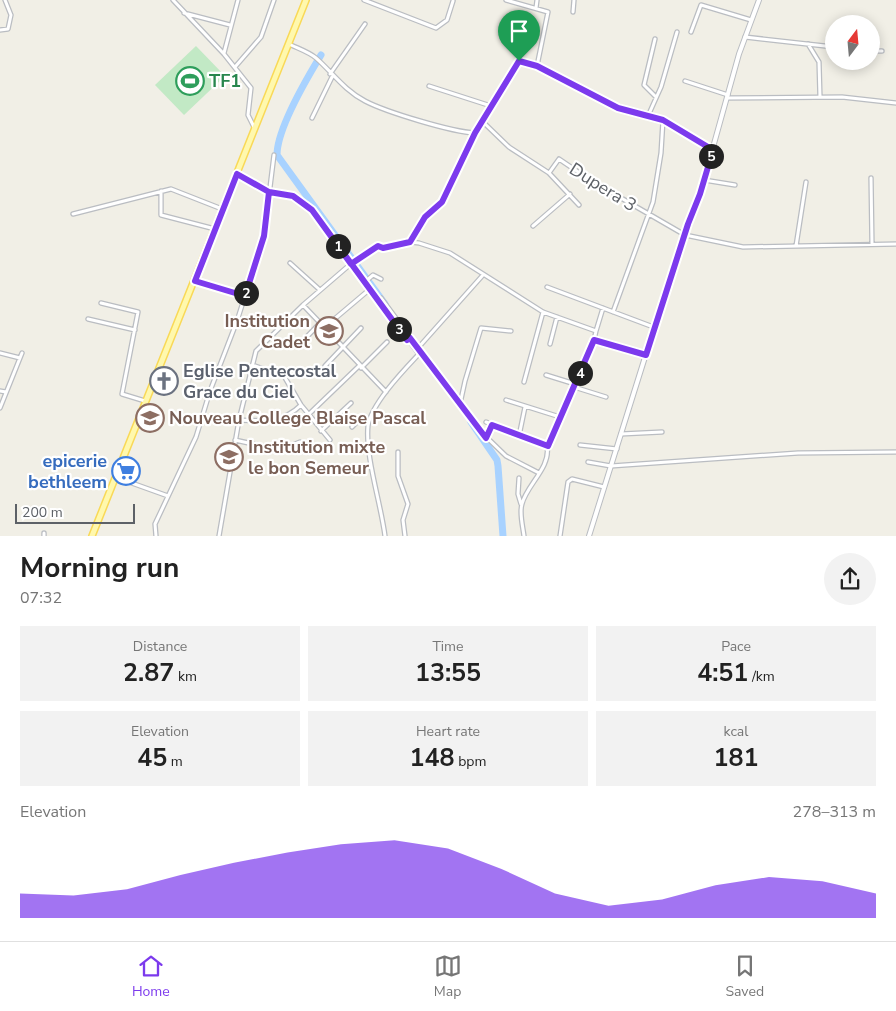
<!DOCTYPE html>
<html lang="en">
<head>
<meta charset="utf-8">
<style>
  :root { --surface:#fff; --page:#f2f2f2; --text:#222; --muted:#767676; --line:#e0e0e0; --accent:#7c3aed }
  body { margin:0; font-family:"Nunito Sans",sans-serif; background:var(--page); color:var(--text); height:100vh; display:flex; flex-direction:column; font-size:19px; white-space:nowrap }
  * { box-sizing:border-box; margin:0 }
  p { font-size:16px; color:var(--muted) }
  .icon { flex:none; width:28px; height:28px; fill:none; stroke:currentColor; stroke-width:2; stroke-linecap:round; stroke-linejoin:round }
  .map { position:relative; height:536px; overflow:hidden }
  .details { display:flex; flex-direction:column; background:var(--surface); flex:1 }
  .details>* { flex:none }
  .needle { width:32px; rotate:16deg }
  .controls { position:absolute; left:825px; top:15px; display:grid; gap:10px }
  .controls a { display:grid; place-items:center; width:55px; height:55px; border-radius:50%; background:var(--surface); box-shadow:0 2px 12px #0003; font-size:25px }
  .scale { position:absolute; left:15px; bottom:12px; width:120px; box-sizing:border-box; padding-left:5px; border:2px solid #5d6167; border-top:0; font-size:14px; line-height:18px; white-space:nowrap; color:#5d6167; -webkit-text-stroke:4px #fff; paint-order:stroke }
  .pin { position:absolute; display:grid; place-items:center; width:42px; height:42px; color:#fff; margin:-51px -21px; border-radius:50% 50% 50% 0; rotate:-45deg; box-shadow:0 0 5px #0007 }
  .pin .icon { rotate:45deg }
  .km { position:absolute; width:25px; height:25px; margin:-12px; border-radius:50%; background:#222; color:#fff; font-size:14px; line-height:25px; text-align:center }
  .round { display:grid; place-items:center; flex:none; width:52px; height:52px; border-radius:26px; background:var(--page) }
  .head { display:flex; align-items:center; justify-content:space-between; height:85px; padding:0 20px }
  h1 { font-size:28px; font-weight:700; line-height:38px }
  .metrics { display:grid; grid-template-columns:repeat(3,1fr); gap:8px; height:85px; padding:5px 20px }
  .metrics div { display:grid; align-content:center; border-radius:0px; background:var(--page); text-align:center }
  .metrics b { font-size:25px; font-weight:700 }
  .metrics small { font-size:14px; font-weight:400 }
  .metrics p { font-size:14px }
  .chart { height:140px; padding:10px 20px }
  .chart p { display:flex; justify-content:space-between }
  .chart svg { width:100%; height:90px; margin-top:5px; fill:var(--accent); opacity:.7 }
  .dock { display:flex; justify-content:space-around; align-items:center; height:70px; border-top:1px solid var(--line); background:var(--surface); font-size:14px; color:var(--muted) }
  .dock a { display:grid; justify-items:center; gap:2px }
  .dock .selected { color:var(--accent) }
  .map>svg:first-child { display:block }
  .green { fill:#c2e9c5 }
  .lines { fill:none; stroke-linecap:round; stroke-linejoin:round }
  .river { stroke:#a8d2ff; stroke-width:7 }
  .minor-casing { stroke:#babdc2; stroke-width:5.5 }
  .tertiary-casing { stroke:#babdc2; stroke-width:6 }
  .primary-casing { stroke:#f9d957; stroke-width:8 }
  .minor { stroke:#fff; stroke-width:3 }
  .tertiary { stroke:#fff; stroke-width:4 }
  .primary { stroke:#fff8ad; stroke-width:5 }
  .route-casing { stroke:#fff; stroke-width:10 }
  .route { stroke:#7c3aed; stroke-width:6 }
  .labels { text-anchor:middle; stroke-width:4.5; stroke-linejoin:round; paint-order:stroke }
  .leisure-label { font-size:18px; font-weight:bold; fill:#27864d; stroke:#fff; text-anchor:start }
  .street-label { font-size:18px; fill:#5d6167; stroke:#fff }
  .education-label { font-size:18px; font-weight:bold; fill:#785e54; stroke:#fff; text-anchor:start }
  .worship-label { font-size:18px; font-weight:bold; fill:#5b616d; stroke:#fff; text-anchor:start }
  .shop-label { font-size:18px; font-weight:bold; fill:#366cbe; stroke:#fff; text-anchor:end }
</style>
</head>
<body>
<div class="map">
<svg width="896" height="536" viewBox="0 0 896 536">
  <rect width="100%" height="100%" fill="#f1efe6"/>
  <path class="green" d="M196,46L225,76L184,115L155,85Z"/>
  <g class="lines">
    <path class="river" d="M321,55C307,78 277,129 277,155L385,304
      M471,422L497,460L498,466L503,536"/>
    <defs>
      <path id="minor" d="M173,0L224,54L251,88L248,115L254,127
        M364,0L436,28L447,20L453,1
        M506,0L548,12L537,66
        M536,8L537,0
        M573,12L574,0
        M184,13L230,25
        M0,30L8,29L11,15L5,0
        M691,32L701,5L751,20
        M745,37L834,47
        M655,39L644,85L656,97
        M289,44C297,48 309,52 316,58C332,72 344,90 365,101C386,112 452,132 475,133
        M808,44L819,62L820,97
        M871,51H882
        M224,53L238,0
        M235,67L261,37L274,0
        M330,74L365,24
        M685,81L728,95
        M429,86L491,106
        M727,98L842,97L896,103
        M648,116L661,87L677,32
        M312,118L332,77
        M482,121L509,147L549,173L559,159L590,180L685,235L743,247L896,244
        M549,173L579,205
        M237,174L269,192L293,196L312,210L419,354C404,370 371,404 368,426C365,456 381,504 385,536
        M871,178L872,244
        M704,180L735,185
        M161,191V215L215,229
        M73,214L171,189L222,209
        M533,226L570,194
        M410,242L425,217L442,202L475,133L519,61L537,66L618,108L663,120L713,150
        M796,246L806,182
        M290,263L320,290
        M195,281L245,296
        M365,282L373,275L381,279
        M547,287L656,328
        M381,298L476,427L506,456L539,473
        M101,303L138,312L122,394L145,401
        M303,305L386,392
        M613,312L653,202L661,153L663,120
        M88,319L135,330
        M325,327L370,289
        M596,331L603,308
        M550,344L557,317
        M298,346L321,322
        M418,348L483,275
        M0,353L20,358
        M252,365L284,376L301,405L330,440
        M325,366L361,328
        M361,368L387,342
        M546,375L575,384
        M524,382L543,312
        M574,387L606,397
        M0,391L6,392
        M506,400L560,417
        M460,404L465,381L481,328L511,331
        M0,408L22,353
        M308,415L359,366
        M239,420C263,421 283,423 301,405
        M486,422L547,447
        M352,427L360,419L368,424
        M321,431L351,403
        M621,434L662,432
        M519,436L525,407
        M487,438L492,425
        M235,440L280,450L300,442
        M580,445L617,449
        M398,452V476L408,504L403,520L405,536
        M588,462L611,466L798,453L896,452
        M115,477L168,496
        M519,478L518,494L521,504
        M44,533V536
        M156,536L155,524L196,437L210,391L237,321L264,236L274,155
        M219,536L239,420L256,351L303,305L353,262L378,247L383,248L410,242L419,243L450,253L543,312L596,331L594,340L646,355
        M524,536C523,527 519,513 522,504C526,486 551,467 547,447L594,340
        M560,536L568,482L572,479L604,487"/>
      <path id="tertiary" d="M589,536L661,306L700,194L739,54L759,0"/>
      <path id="primary" d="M92,536L306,0"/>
    </defs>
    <use href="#minor" class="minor-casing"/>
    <use href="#tertiary" class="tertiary-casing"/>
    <use href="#primary" class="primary-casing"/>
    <use href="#minor" class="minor"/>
    <use href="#tertiary" class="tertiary"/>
    <use href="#primary" class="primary"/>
  </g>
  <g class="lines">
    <defs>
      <path id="route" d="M519,61L475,133L442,202L425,217L410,242L383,248L378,246L351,264L312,210L293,196L269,192L237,174L195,281L245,296L264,236L269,192L293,196L312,210L407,340L410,338L486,438L492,425L548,446L594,340L646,355L688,224L700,194L713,150L663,120L618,108L537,66L519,61"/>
    </defs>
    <use href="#route" class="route-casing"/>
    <use href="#route" class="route"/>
  </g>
  <defs>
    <symbol id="stadium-ring" viewBox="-11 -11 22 22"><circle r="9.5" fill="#fff" stroke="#2e9e5b" stroke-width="1.5"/><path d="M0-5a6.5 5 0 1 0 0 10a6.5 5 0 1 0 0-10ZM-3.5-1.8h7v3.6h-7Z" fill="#2e9e5b"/></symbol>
    <symbol id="school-ring" viewBox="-11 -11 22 22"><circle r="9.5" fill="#fff" stroke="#8d6e63" stroke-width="1.5"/><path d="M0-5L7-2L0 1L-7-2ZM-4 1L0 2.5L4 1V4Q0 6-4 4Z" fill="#8d6e63"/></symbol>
    <symbol id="church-ring" viewBox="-11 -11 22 22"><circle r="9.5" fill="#fff" stroke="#6b7280" stroke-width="1.5"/><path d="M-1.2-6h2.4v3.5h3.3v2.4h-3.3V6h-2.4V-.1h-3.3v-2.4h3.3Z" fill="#6b7280"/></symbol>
    <symbol id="supermarket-ring" viewBox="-11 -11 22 22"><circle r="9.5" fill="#fff" stroke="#3f7fe0" stroke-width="1.5"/><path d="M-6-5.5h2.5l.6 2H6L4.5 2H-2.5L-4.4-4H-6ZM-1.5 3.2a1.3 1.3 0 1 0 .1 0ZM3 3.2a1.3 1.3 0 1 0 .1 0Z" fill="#3f7fe0"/></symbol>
  </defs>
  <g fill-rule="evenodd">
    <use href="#stadium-ring" x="174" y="65" width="32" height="32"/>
    <use href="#school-ring" x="313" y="315" width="32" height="32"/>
    <use href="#church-ring" x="148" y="365" width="32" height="32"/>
    <use href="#school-ring" x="134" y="402" width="32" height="32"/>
    <use href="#school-ring" x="213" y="441" width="32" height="32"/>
    <use href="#supermarket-ring" x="110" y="455" width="32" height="32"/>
  </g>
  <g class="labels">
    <g class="leisure-label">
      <text x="209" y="87">TF1</text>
    </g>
    <g class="street-label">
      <text transform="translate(603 187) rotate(32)" y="6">Dupera 3</text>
    </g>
    <g class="education-label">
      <text x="310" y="327" text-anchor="end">Institution<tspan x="310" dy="21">Cadet</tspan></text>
      <text x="169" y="424">Nouveau College Blaise Pascal</text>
      <text x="248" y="453">Institution mixte<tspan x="248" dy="21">le bon Semeur</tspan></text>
    </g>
    <g class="worship-label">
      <text x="183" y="377">Eglise Pentecostal<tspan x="183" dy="21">Grace du Ciel</tspan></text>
    </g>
    <g class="shop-label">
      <text x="107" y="467">epicerie<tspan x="107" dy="21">bethleem</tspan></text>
    </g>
  </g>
</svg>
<div class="controls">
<a><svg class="needle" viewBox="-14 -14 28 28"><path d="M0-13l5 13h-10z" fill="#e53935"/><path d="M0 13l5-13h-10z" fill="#767676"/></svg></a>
</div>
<div class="scale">200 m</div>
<div class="pin" style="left:519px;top:61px;background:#1e9e55"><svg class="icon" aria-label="arrive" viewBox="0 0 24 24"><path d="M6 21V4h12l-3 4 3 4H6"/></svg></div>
<b class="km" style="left:338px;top:246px">1</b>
<b class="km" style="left:246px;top:293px">2</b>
<b class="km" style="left:399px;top:329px">3</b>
<b class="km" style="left:580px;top:373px">4</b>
<b class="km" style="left:711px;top:156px">5</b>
</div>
<section class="details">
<div class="head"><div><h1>Morning run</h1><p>07:32</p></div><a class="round"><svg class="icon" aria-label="share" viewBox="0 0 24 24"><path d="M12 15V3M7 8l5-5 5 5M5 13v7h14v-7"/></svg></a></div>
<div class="metrics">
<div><p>Distance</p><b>2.87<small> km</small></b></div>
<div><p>Time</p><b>13:55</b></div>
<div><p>Pace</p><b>4:51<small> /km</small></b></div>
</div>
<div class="metrics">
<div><p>Elevation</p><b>45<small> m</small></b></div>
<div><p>Heart rate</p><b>148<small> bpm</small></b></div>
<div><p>kcal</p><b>181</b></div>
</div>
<div class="chart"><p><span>Elevation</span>278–313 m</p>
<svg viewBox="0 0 160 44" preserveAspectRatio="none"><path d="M0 44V32L10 33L20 30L30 23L40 17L50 12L60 8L70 6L80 10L90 20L100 32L110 38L120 35L130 28L140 24L150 26L160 32V44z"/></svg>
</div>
</section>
<nav class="dock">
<a class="selected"><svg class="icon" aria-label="home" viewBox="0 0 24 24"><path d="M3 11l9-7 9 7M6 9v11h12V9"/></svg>Home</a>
<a><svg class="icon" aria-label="map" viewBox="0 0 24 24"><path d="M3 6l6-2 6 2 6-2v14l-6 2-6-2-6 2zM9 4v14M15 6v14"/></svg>Map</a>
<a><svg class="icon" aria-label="saved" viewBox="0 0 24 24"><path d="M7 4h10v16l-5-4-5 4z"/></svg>Saved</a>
</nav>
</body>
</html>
